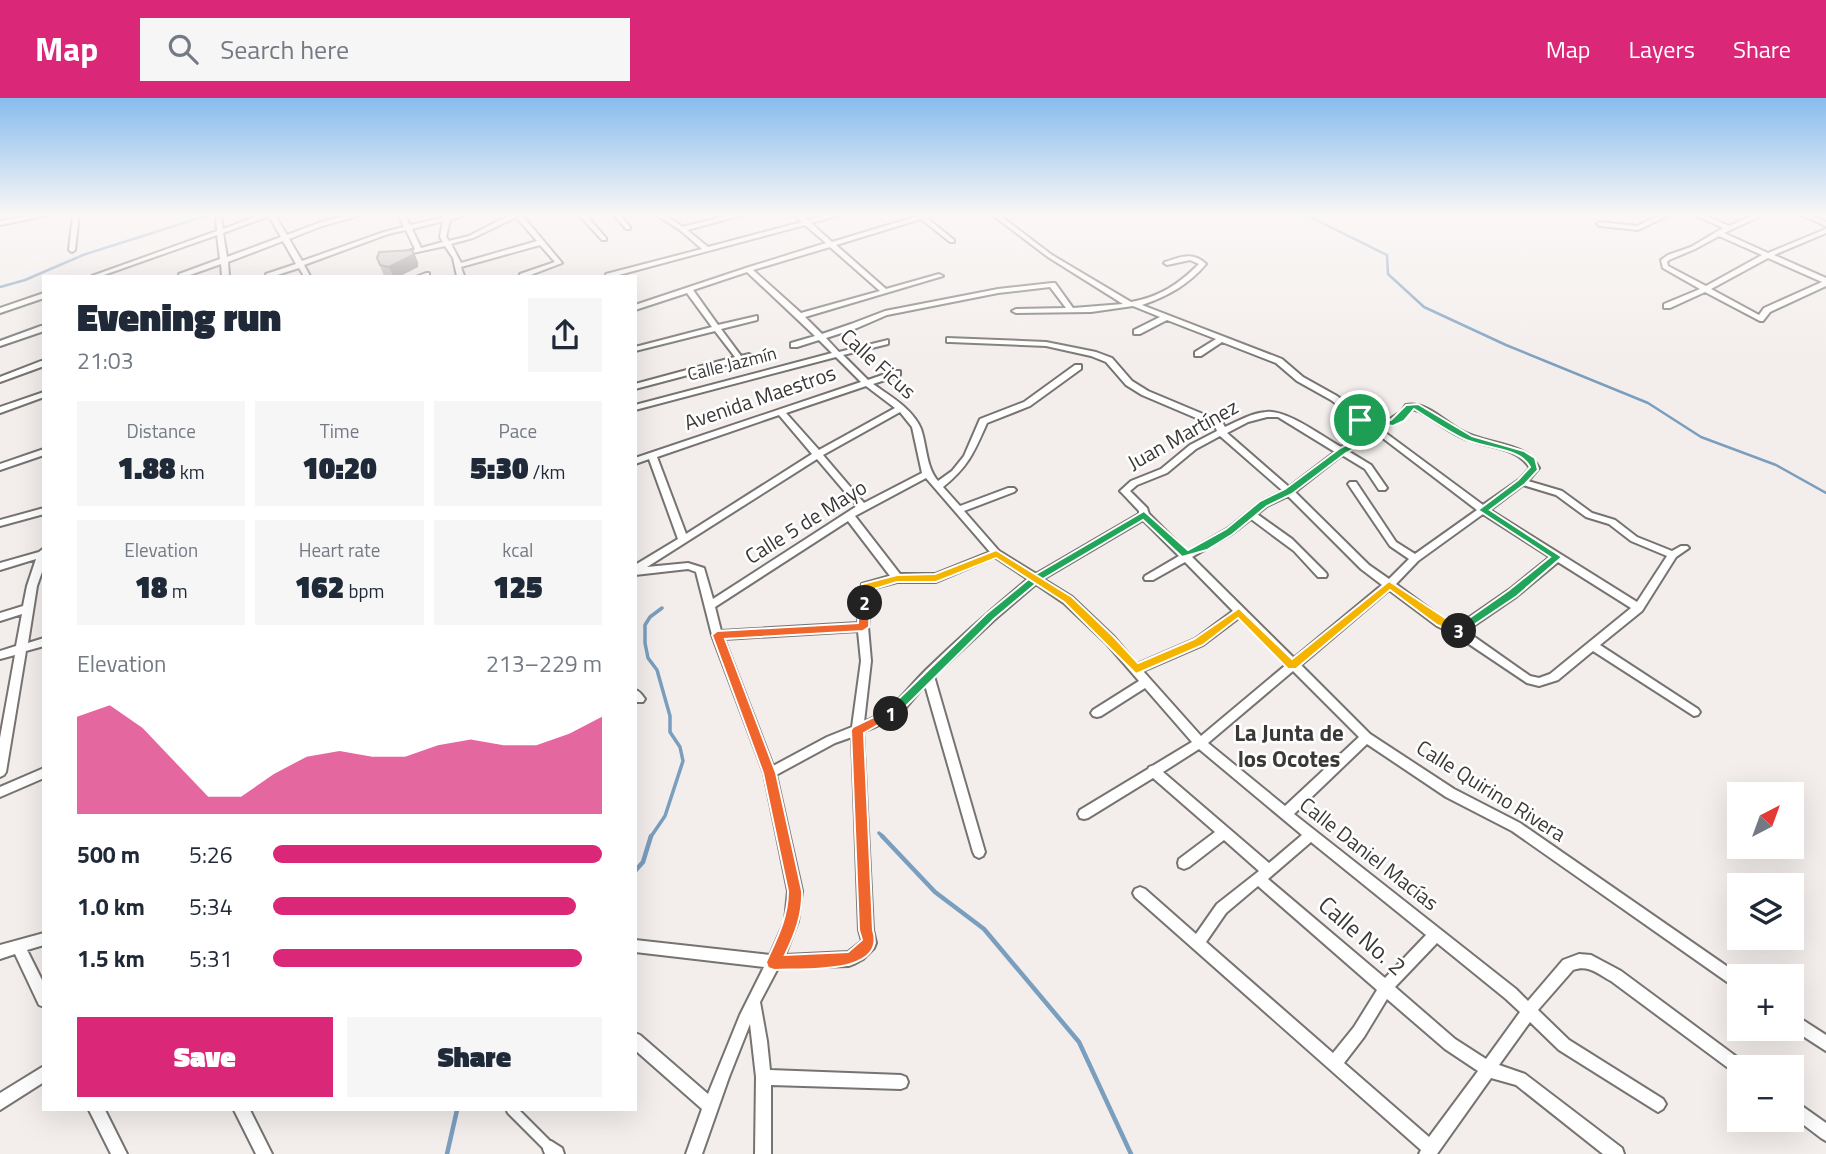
<!DOCTYPE html>
<html lang="en">
<head>
<meta charset="utf-8">
<style>
  :root { --surface:#fff; --page:#f6f6f7; --text:#1f2937; --muted:#747a83; --accent:#db2777 }
  body { margin:0; font-family:"Titillium Web",sans-serif; background:var(--page); color:var(--text); height:100vh; display:flex; flex-direction:column; font-size:26px; white-space:nowrap }
  * { box-sizing:border-box; margin:0 }
  p { font-size:23px; color:var(--muted) }
  .icon { flex:none; width:38px; height:38px; fill:none; stroke:currentColor; stroke-width:2; stroke-linecap:round; stroke-linejoin:round }
  .map { position:relative; flex:1; overflow:hidden }
  .drawer { position:absolute; left:42px; top:177px; width:595px; height:836px; display:flex; flex-direction:column; background:var(--surface); border-radius:0px; box-shadow:0 7px 28px #0002 }
  .drawer>* { flex:none }
  .needle { width:46px; rotate:41deg }
  .buttons { position:absolute; left:1727px; top:684px; display:grid; gap:14px }
  .buttons a { display:grid; place-items:center; width:77px; height:77px; border-radius:0px; background:var(--surface); box-shadow:0 7px 28px #0002; font-size:35px }
  .pin { position:absolute; display:grid; place-items:center; width:60px; height:60px; color:#fff; margin:-30px; border:4px solid #fff; border-radius:50%; box-shadow:0 2px 7px #0007 }
  .km { position:absolute; width:35px; height:35px; margin:-18px; border-radius:50%; background:#222; color:#fff; font-size:19px; line-height:35px; text-align:center }
  .round { display:grid; place-items:center; flex:none; width:74px; height:74px; border-radius:0px; background:var(--page) }
  .summary { display:flex; align-items:center; justify-content:space-between; height:119px; padding:0 35px }
  h1 { font-size:38px; font-weight:800; line-height:52px }
  .figures { display:grid; grid-template-columns:repeat(3,1fr); gap:10px; height:119px; padding:7px 35px }
  .figures div { display:grid; align-content:center; border-radius:0px; background:var(--page); text-align:center }
  .figures b { font-size:30px; font-weight:800 }
  .figures small { font-size:19px; font-weight:400 }
  .figures p { font-size:19px }
  .chart { height:196px; padding:14px 35px }
  .chart p { display:flex; justify-content:space-between }
  .chart svg { width:100%; height:126px; margin-top:7px; fill:var(--accent); opacity:.7 }
  .cta { display:flex; gap:14px; margin-top:auto; padding:14px 35px }
  .cta a { flex:1; height:80px; border-radius:0px; background:var(--accent); color:#fff; font-size:28px; font-weight:800; line-height:80px; text-align:center }
  .cta a+a { background:var(--page); color:var(--text) }
  ul { padding:0 35px; list-style:none; font-size:23px }
  li { display:grid; grid-template-columns:112px 84px 1fr; align-items:center; height:52px }
  li i { height:18px; border-radius:9px; background:var(--accent) }
  header { display:flex; align-items:center; gap:42px; box-sizing:border-box; height:98px; padding:0 35px; background:var(--accent); color:#fff }
  header strong { font-size:33px }
  nav { display:flex; gap:38px; margin-inline-start:auto; font-size:24px }
  .search { width:490px; height:63px; background:var(--page); display:flex; align-items:center; gap:18px; box-sizing:border-box; padding:0 24px; border-radius:0px; color:var(--muted); font-size:26px }
  .map>svg:first-child { display:block }
  .lines { fill:none; stroke-linecap:round; stroke-linejoin:round }
  .stream-far2 { stroke:#7a9ebe; stroke-width:2.5 }
  .stream-far1 { stroke:#7a9ebe; stroke-width:3.5 }
  .stream { stroke:#7a9ebe; stroke-width:4.5 }
  .pedestrian-casing { stroke:#767370; stroke-width:14 }
  .minor-casing { stroke:#767370; stroke-width:4 }
  .pedestrian { stroke:#fff; stroke-width:10 }
  .minor { fill:#fff; fill-rule:evenodd }
  .wall { fill:#aaa7a5 }
  .shaded-wall { fill:#8b8886 }
  .building { fill:#c6c2c0; stroke:#8b8886; stroke-width:2 }
  .split-1 { fill:#22a559; stroke:#fff; stroke-width:2 }
  .split-2 { fill:#f0652b; stroke:#fff; stroke-width:2 }
  .split-3 { fill:#f5b400; stroke:#fff; stroke-width:2 }
  .split-4 { fill:#22a559; stroke:#fff; stroke-width:2 }
  .labels { text-anchor:middle; stroke-width:5; stroke-linejoin:round; paint-order:stroke }
  .far-street-label { font-size:18px; fill:#3b3938; stroke:#fff }
  .street-label { font-size:21px; fill:#3b3938; stroke:#fff }
  .neighbourhood-label { font-size:23px; font-weight:bold; fill:#3b3938; stroke:#fff }
  .near-street-label { font-size:24px; fill:#3b3938; stroke:#fff }
</style>
</head>
<body>
<header>
<strong>Map</strong>
<div class="search"><svg class="icon" aria-label="search" viewBox="0 0 24 24"><circle cx="10" cy="10" r="6"/><path d="M15 15l6 6"/></svg>Search here</div>
<nav><a>Map</a><a>Layers</a><a>Share</a></nav>
</header>
<div class="map">
<svg width="1826" height="1056" viewBox="0 0 1826 1056">
  <rect width="100%" height="100%" fill="#f3eeec"/>
  <g class="lines">
    <path class="stream-far2" d="M1304,116L1387,157L1388,176L1424,209L1506,247L1648,305L1701,339L1776,367L1826,395
      M0,189L25,182L83,157L212,116"/>
    <path class="stream-far1" d="M879,735L884,740
      M650,740L665,718L683,663L680,649L670,634V618L657,572L648,560L645,545V527L650,519L662,510"/>
    <path class="stream" d="M882,738L935,794L984,831L1079,944L1131,1056
      M635,773L643,764L651,738
      M447,1056L457,1012"/>
    <defs>
      <path id="pedestrian" d="M512,1012L551,1051"/>
      <path id="minor" d="M38,116H53L0,127V123Z
        M73,116H79L75,152L72,154L69,152Z
        M263,116H274L287,137C311,128 338,116 364,116L322,128L289,141L302,163L384,134L404,129L398,116H404L410,127L442,120L441,118L444,116L448,118L469,116L450,122L446,139L449,143L469,138L512,116H521L562,165L528,178H520V176L555,164L540,147L461,169L464,178H457L453,160L445,148L399,158V156L415,151L406,132L388,136L304,167L310,178H304L299,170L274,178H266V176L296,166L283,143L228,164L229,178H222L221,166L187,178H179V176L220,161L217,137L101,178H92L217,133L216,118L221,119L223,131ZM269,118L281,139L227,159L223,135ZM516,119L537,143L461,165L451,146L473,140ZM443,123L440,139L443,144L421,150L412,131Z
        M578,116H585L606,140V142H602Z
        M613,116H620L630,129V131H626Z
        M655,116H663L683,129L734,116H746L687,132L708,149L802,124L794,116H801L808,122L830,116H837L836,118L811,125L832,144L925,116H935L927,120L954,142V144H950L921,121L836,147L886,191L939,176L943,178L805,219L822,236L851,226L885,213L998,191L1052,185H1055L1073,210L1123,206L1048,159L991,116H998L1052,157L1131,204C1159,199 1178,187 1199,166L1190,162L1167,167L1164,165L1165,164C1180,159 1193,153 1206,166C1188,187 1168,198 1142,207L1282,261L1303,279L1337,298L1367,321L1382,322L1390,321L1401,314L1406,307C1426,303 1444,323 1460,332C1480,344 1504,343 1524,354C1531,358 1535,363 1539,370L1528,383L1562,393L1592,415L1615,422L1637,439L1672,453L1681,448H1687L1689,450L1676,459L1642,513L1600,547L1698,611L1700,614L1698,617L1694,618L1593,553L1558,582L1539,588L1527,585L1454,536L1437,528L1389,492L1301,567L1370,636L1454,691L1520,725L1741,878H1740V893L1512,733L1446,699L1367,646L1294,716L1516,891L1528,903L1563,862L1579,856L1591,857L1621,873L1745,965L1747,970H1740V977L1735,975L1611,883C1598,876 1588,866 1573,872L1538,912L1569,942L1663,1001L1666,1006L1663,1011L1658,1014L1653,1011L1559,952L1530,924L1499,967L1525,976L1622,1050L1624,1056H1603L1516,987L1491,980L1437,1056H1419L1421,1052L1135,799L1133,795L1135,791L1140,789L1145,791L1196,836L1217,806L1259,773L1224,742L1189,769L1184,771L1179,769L1178,765L1179,761L1215,734L1153,680L1088,720L1084,721L1080,720L1078,716L1080,712L1148,671L1149,669L1154,667L1192,644L1145,590L1101,618L1097,619L1093,618L1091,615L1093,612L1139,583L1106,545L1064,505L1036,486L994,522L934,578L985,754L983,758L979,760L975,758L973,754L925,587L903,613L889,623L863,634L873,832L876,845L874,850L863,861L854,866L849,868L778,870L760,904L767,943L770,972L901,977L906,979L908,984L906,989L901,991L771,987V1056H755L756,979L750,926L729,979L702,1056H686L702,1011L635,952V935L640,937L708,996L740,917L764,869L635,854V842L770,857L785,823L788,793L764,675L712,537L696,474L688,471L635,477V467L678,441L649,361L635,366V360L861,284L836,259L635,312V307L832,255L819,242L797,249H791V245L815,238L747,174L693,192L718,227L757,218V222L721,231L741,258L749,256L753,258L752,260L635,291V286L735,259L715,233L635,253V249L712,229L687,195L635,212V207L746,170L826,145L805,127L615,178H606V176L702,151L680,132ZM830,149L880,193L801,215L753,172ZM1050,189L1066,210L1016,211L1012,213L1016,215L1091,214L1133,208L1160,219L1134,232V236H1140L1167,222L1216,241L1195,254V258H1201L1222,244L1276,265L1297,283L1331,302L1356,321L1357,324L1362,325L1374,334L1341,349C1323,339 1286,311 1266,314C1252,315 1238,323 1225,329L1222,324L1148,293L1132,283L1112,260L1096,254L1046,244L947,240V244H950L1046,248L1091,258L1106,264L1126,287L1142,297L1215,328L1217,333L1190,347L1161,371L1131,383L1120,393L1122,395L1139,413V416L1036,476L999,453L964,413L1014,394L1016,392L1014,390H1008L960,408L943,389C969,368 974,354 987,325L1030,308L1081,271V267H1075L1024,304L980,321L964,358L952,373L938,383C926,369 927,349 921,331C913,311 890,298 873,286L900,277V273H894L868,282L843,257L888,246V242L839,254L826,240L857,230L887,217L998,195ZM866,288L895,310L819,352L786,315ZM1412,311L1419,313C1433,321 1446,332 1461,339C1483,350 1516,347 1530,370L1519,382L1483,407L1375,327C1391,328 1402,324 1412,311ZM900,314L912,329L922,375L864,405L823,357ZM779,317L812,356L686,436L657,359ZM1267,319H1278L1335,354L1289,389L1227,335L1248,324ZM1220,338L1283,393L1261,404L1227,431L1187,454L1149,416L1147,410L1130,393L1137,387L1167,375L1196,351ZM1380,338L1477,412L1415,456L1396,444L1356,384H1350L1348,386L1390,448L1409,461L1389,481L1369,467L1295,394L1342,357L1365,371L1379,392H1385L1387,390L1371,367L1348,353ZM817,361L857,408L713,501L704,470L688,465L647,469ZM926,380L990,454L935,476H900L855,418ZM1523,387L1556,397L1586,419L1609,426L1631,443L1667,458L1637,504L1490,412ZM1288,398L1361,471L1382,487L1294,560L1192,459L1233,435L1251,421L1294,453L1318,479H1326L1327,477L1326,475L1292,441L1257,416L1267,408ZM1483,416L1550,459L1509,492L1457,528L1445,522L1396,486L1418,463ZM1143,422L1179,458L1145,478L1144,480L1145,482H1153L1185,464L1233,513L1195,541L1137,566L1114,539L1072,499L1043,481ZM848,423L890,478L862,486L858,525L721,533L715,509ZM995,459L1028,481C993,510 959,540 926,572C902,596 897,610 864,624L871,563L868,529L871,491L897,484H936ZM1558,464L1631,510L1550,576L1539,580L1530,578L1466,533L1517,498ZM1240,519L1287,566L1201,638L1143,573L1203,547ZM858,533L861,563L852,629L827,639L773,668L724,541ZM1293,573L1359,639L1285,708L1208,645ZM852,639L859,832L862,843L848,854L785,857L798,823L802,793L776,677L835,645ZM1199,651L1302,737L1269,765L1163,674ZM1311,744L1426,837L1385,880L1268,781ZM1258,788L1377,892L1354,929L1333,955L1206,844L1226,815ZM1437,845L1506,901L1520,914L1486,961L1455,941L1395,889ZM1387,901L1445,951L1478,973L1429,1039L1344,965L1364,939Z
        M1662,116H1671L1638,132L1600,128L1597,126L1600,124L1637,128Z
        M1693,116H1702L1729,128L1756,116H1765L1724,135L1768,155L1826,131V135L1774,157L1826,180V188L1770,214L1763,223H1760L1705,194L1670,210H1664V206L1700,191L1663,170L1661,162L1668,157L1691,149L1723,130ZM1719,138L1762,157L1706,188L1668,168L1667,164L1669,162L1695,151ZM1768,160L1822,184L1764,210L1759,217L1711,191Z
        M1799,116H1808L1826,124V128Z
        M426,175H429V178H418Z
        M44,195V200L0,215V210Z
        M41,228H44V233L0,248V243Z
        M41,263H44V268L0,284V279Z
        M44,294V299L0,315V309Z
        M44,351V357L0,372V366Z
        M44,410V416L0,428V422Z
        M44,450V468L37,488L28,545L44,540V548L26,553L6,674L4,677L0,679V640L15,557L0,561V553L16,548L22,516L0,523V515L23,508L27,488L36,461L0,472V465L39,454Z
        M635,592C640,593 642,597 645,601L643,604H635Z
        M44,670V680L0,699V689Z
        M44,835V847L27,852L44,886V909L39,907L15,856L0,861V847Z
        M1792,915L1826,937V953L1792,931Z
        M44,968V984L0,1012V995Z
        M1792,1001L1826,1025V1043L1821,1040L1792,1018Z
        M89,1012H105L127,1056H111Z
        M234,1012H250L272,1056H256Z
        M551,1043L562,1050L564,1056H545L543,1051L545,1045Z"/>
    </defs>
    <use href="#pedestrian" class="pedestrian-casing"/>
    <use href="#minor" class="minor-casing"/>
    <use href="#pedestrian" class="pedestrian"/>
    <use href="#minor" class="minor"/>
  </g>
  <path class="wall" d="M377,160L418,164V169L400,178H384Z"/>
  <path class="shaded-wall" d="M413,152L418,164V169L400,178H393L389,169Z"/>
  <path class="building" d="M413,152V157L389,169L380,167L377,160L379,154Z"/>
  <linearGradient id="sky" x2="0" y2="1"><stop stop-color="#87bcee"/><stop offset="0.44" stop-color="#faf7f6"/><stop offset="1" stop-color="#faf7f6" stop-opacity="0"/></linearGradient>
  <rect width="1826" height="264" fill="url(#sky)"/>
  <path class="split-1" d="M1357,320H1364L1385,335L1346,355L1292,396L1267,408L1233,436L1207,452L1182,459L1143,422L1038,484L994,521L895,619H886V613L986,516L1031,479L1144,413L1188,452L1226,431L1260,403L1285,391L1340,350L1373,334L1357,324Z"/>
  <path class="split-2" d="M865,501L870,505L869,529L863,533L725,541L776,675L802,793C803,816 795,836 785,857L848,854L862,842L859,832L851,632L853,629L886,613L891,611L897,616L864,635L873,832C887,878 802,870 774,872L768,870L766,864C777,840 788,820 788,793L763,675L712,537L717,533L858,525L859,505Z"/>
  <path class="split-3" d="M996,452L1072,499L1114,539L1138,565L1194,541L1239,510L1292,561L1389,483L1465,533L1459,537L1437,527L1390,492L1296,571H1288L1238,520L1203,547L1136,576L1064,504L996,460L936,484H897L871,492L869,508L865,509L859,505L862,486L897,477L935,476Z"/>
  <path class="split-4" d="M1418,306L1472,338L1524,353L1535,360L1538,372L1525,386L1490,412L1562,459L1517,498L1459,537L1453,533L1455,530L1509,492L1550,459L1478,412L1518,382L1530,369C1521,350 1484,350 1466,342C1448,334 1430,321 1414,311L1404,323L1393,328L1356,322L1360,319L1391,322L1406,307Z"/>
  <g class="labels">
    <g class="far-street-label">
      <text transform="translate(732 266) rotate(-14)" y="6">Calle Jazmín</text>
    </g>
    <g class="street-label">
      <text transform="translate(878 266) rotate(42)" y="7">Calle Ficus</text>
      <text transform="translate(760 300) rotate(-19)" y="7">Avenida Maestros</text>
      <text transform="translate(1183 337) rotate(-29)" y="7">Juan Martínez</text>
      <text transform="translate(806 424) rotate(-32)" y="7">Calle 5 de Mayo</text>
      <text transform="translate(1491 693) rotate(32)" y="7">Calle Quirino Rivera</text>
      <text transform="translate(1369 756) rotate(38)" y="7">Calle Daniel Macías</text>
    </g>
    <g class="neighbourhood-label">
      <text x="1289" y="643">La Junta de<tspan x="1289" dy="26">los Ocotes</tspan></text>
    </g>
    <g class="near-street-label">
      <text transform="translate(1362 838) rotate(41)" y="8">Calle No. 2</text>
    </g>
  </g>
</svg>
<div class="buttons">
<a><svg class="needle" viewBox="-14 -14 28 28"><path d="M0-13l5 13h-10z" fill="#e53935"/><path d="M0 13l5-13h-10z" fill="#747a83"/></svg></a>
<a><svg class="icon" aria-label="layers" viewBox="0 0 24 24"><path d="M12 4l9 5-9 5-9-5zM3 14l9 5 9-5"/></svg></a>
<a>+</a>
<a>−</a>
</div>
<div class="pin" style="left:1360px;top:322px;background:#1e9e55"><svg class="icon" aria-label="arrive" viewBox="0 0 24 24"><path d="M6 21V4h12l-3 4 3 4H6"/></svg></div>
<b class="km" style="left:891px;top:616px">1</b>
<b class="km" style="left:865px;top:505px">2</b>
<b class="km" style="left:1459px;top:533px">3</b>
<section class="drawer">
<div class="summary"><div><h1>Evening run</h1><p>21:03</p></div><a class="round"><svg class="icon" aria-label="share" viewBox="0 0 24 24"><path d="M12 15V3M7 8l5-5 5 5M5 13v7h14v-7"/></svg></a></div>
<div class="figures">
<div><p>Distance</p><b>1.88<small> km</small></b></div>
<div><p>Time</p><b>10:20</b></div>
<div><p>Pace</p><b>5:30<small> /km</small></b></div>
</div>
<div class="figures">
<div><p>Elevation</p><b>18<small> m</small></b></div>
<div><p>Heart rate</p><b>162<small> bpm</small></b></div>
<div><p>kcal</p><b>125</b></div>
</div>
<div class="chart"><p><span>Elevation</span>213–229 m</p>
<svg viewBox="0 0 160 44" preserveAspectRatio="none"><path d="M0 44V10L10 6L20 14L30 26L40 38L50 38L60 30L70 24L80 22L90 24L100 24L110 20L120 18L130 20L140 20L150 16L160 10V44z"/></svg>
</div>
<ul>
<li><b>500 m</b>5:26<i style="width:100%"></i></li>
<li><b>1.0 km</b>5:34<i style="width:92%"></i></li>
<li><b>1.5 km</b>5:31<i style="width:94%"></i></li>
</ul>
<div class="cta"><a>Save</a><a>Share</a></div>
</section>
</div>
</body>
</html>
